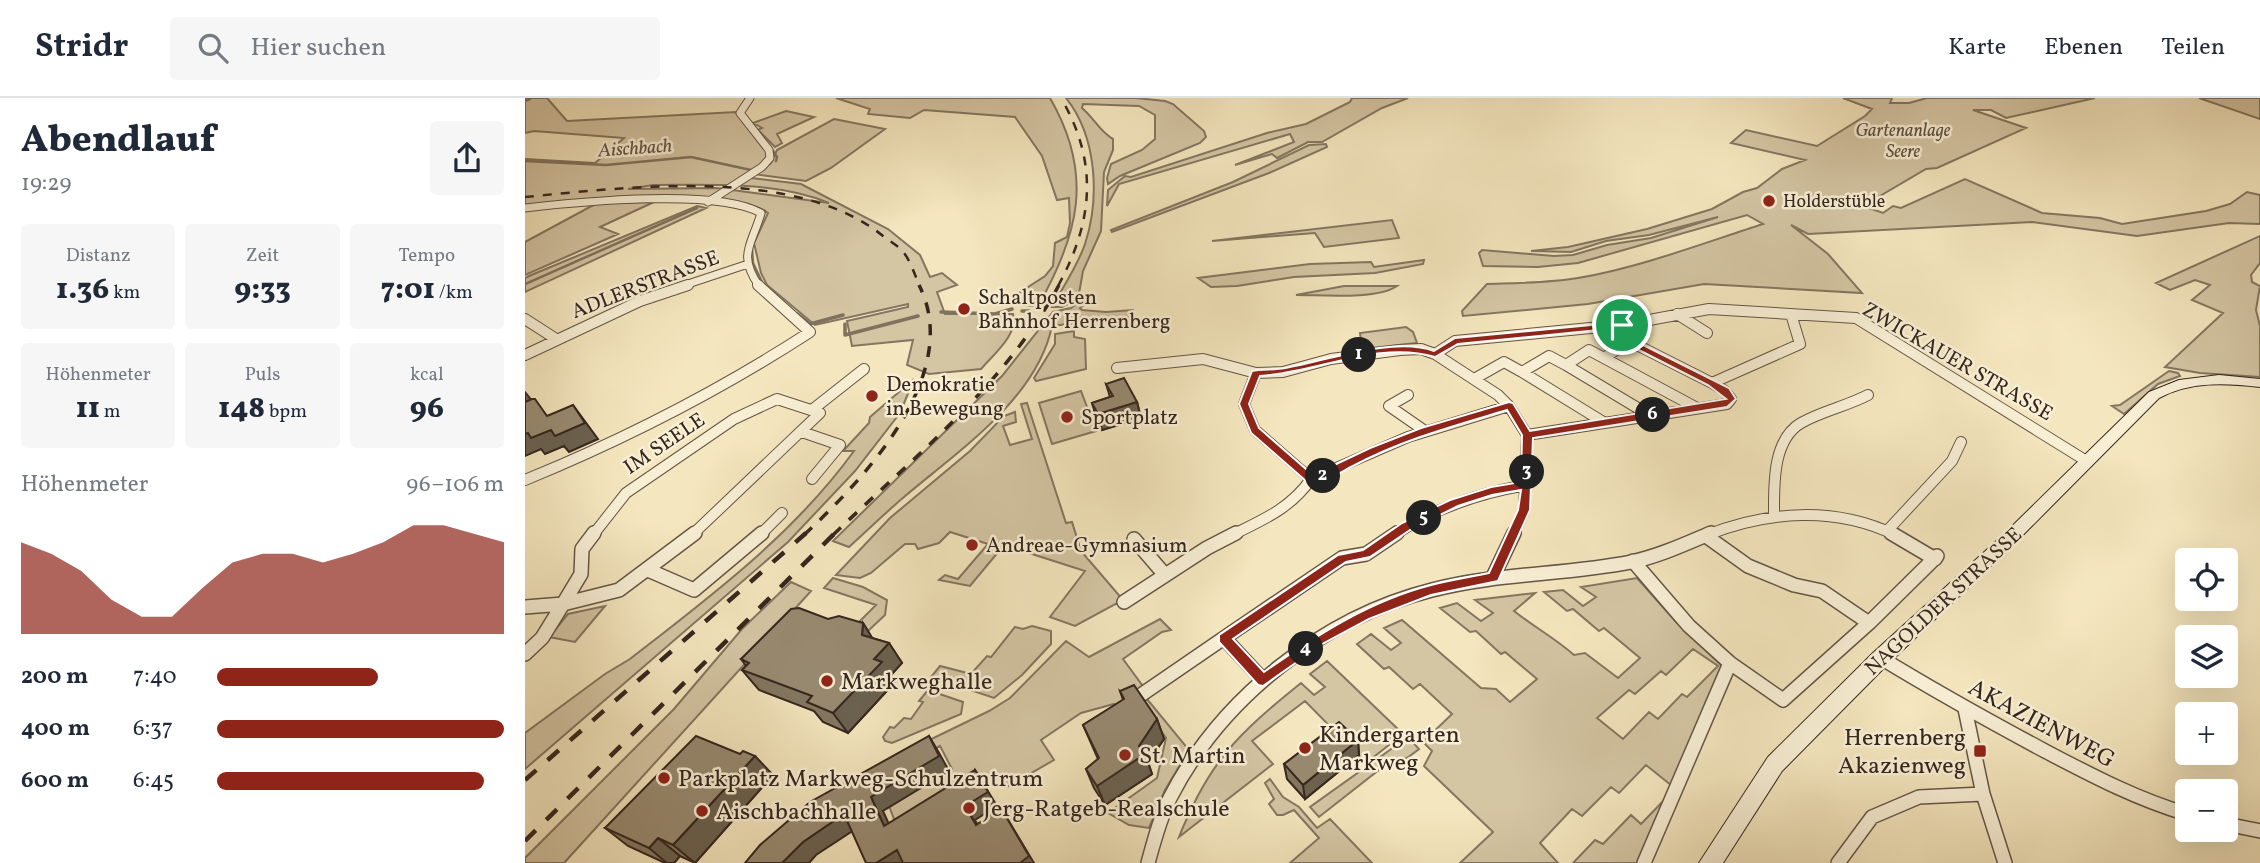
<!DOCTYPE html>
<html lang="de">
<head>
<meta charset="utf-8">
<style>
  :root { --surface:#fff; --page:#f6f6f7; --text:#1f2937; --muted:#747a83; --line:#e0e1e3; --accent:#8f2418 }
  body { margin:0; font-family:Vollkorn,serif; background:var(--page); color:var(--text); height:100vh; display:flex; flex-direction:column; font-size:26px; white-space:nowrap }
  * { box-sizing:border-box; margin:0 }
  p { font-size:23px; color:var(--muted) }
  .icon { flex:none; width:38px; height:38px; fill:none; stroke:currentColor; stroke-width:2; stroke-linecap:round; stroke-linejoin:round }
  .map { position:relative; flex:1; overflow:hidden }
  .side { display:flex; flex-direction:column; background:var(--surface); width:525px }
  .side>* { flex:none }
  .buttons { position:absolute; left:1650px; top:450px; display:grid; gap:14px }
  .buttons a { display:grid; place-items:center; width:63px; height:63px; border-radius:7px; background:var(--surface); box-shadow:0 7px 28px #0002; font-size:35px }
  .pin { position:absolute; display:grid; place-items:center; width:60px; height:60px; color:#fff; margin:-30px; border:4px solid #fff; border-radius:50%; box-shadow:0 2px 7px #0007 }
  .km { position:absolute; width:35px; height:35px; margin:-18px; border-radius:50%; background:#222; color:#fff; font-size:19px; line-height:35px; text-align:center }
  .round { display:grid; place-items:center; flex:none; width:74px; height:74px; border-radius:7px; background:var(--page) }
  .summary { display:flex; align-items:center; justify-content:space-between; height:119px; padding:0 21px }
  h1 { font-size:38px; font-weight:800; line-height:52px }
  .metrics { display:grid; grid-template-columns:repeat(3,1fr); gap:10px; height:119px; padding:7px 21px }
  .metrics div { display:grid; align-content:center; border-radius:7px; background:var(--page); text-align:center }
  .metrics b { font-size:30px; font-weight:800 }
  .metrics small { font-size:19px; font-weight:400 }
  .metrics p { font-size:19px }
  .chart { height:196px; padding:14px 21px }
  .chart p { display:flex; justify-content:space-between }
  .chart svg { width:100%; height:126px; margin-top:7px; fill:var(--accent); opacity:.7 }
  ul { padding:0 21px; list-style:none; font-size:23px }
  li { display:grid; grid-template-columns:112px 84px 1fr; align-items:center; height:52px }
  li i { height:18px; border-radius:9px; background:var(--accent) }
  header { display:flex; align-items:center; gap:42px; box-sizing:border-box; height:98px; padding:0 35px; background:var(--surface); border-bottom:2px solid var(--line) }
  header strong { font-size:33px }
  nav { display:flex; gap:38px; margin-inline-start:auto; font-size:24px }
  .search { width:490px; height:63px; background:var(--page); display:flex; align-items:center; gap:18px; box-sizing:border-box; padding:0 24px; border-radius:7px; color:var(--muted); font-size:26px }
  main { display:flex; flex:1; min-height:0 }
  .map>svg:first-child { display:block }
  .green { fill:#d4c5a3; stroke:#847660; stroke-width:2; fill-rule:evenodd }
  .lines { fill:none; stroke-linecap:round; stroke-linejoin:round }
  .stream-far1 { stroke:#81725e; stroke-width:2.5 }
  .stream { stroke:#81725e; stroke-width:3.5 }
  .street-far2-casing { stroke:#655646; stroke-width:9 }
  .street-far1-casing { stroke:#655646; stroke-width:12 }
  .street-casing { stroke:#655646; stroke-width:16 }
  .secondary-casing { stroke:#35261e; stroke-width:2 }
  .street-far2 { stroke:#f8efd5; stroke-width:7 }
  .street-far1 { stroke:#f8efd5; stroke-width:10 }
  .street { stroke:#f8efd5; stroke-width:13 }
  .secondary { fill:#f8efd5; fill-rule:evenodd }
  .rail-far2 { stroke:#35261e; stroke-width:2.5; stroke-dasharray:9 9; stroke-linecap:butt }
  .rail-far1 { stroke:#35261e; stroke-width:3.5; stroke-dasharray:11 11; stroke-linecap:butt }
  .rail { stroke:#35261e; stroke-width:4.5; stroke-dasharray:15 15; stroke-linecap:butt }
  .wall { fill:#837761; stroke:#35261e; stroke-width:2 }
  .shaded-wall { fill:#6a614f; stroke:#35261e; stroke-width:2 }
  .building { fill:#988a71; stroke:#35261e; stroke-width:2 }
  .route { fill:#8f2418; stroke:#fff; stroke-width:2; fill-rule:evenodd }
  .poi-dot { fill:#8f2418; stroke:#f8efd5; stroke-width:2.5 }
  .labels { text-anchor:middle; stroke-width:5; stroke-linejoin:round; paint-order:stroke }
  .far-park-label { font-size:18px; font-style:italic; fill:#5d4e3f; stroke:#f8efd5 }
  .far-poi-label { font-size:18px; fill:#35261e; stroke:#f8efd5; text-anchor:start }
  .far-water-label { font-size:19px; font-style:italic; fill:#615243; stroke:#f8efd5 }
  .street-label { font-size:21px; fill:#35261e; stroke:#f8efd5 }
  .poi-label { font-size:21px; fill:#35261e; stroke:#f8efd5; text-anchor:start }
  .near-poi-label { font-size:24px; fill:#35261e; stroke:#f8efd5; text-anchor:start }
  .near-street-label { font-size:24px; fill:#35261e; stroke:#f8efd5 }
</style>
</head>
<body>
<header>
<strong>Stridr</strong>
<div class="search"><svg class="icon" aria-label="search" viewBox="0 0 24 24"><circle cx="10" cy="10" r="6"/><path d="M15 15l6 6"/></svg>Hier suchen</div>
<nav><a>Karte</a><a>Ebenen</a><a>Teilen</a></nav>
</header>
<main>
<section class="side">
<div class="summary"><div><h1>Abendlauf</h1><p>19:29</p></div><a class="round"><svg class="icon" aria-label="share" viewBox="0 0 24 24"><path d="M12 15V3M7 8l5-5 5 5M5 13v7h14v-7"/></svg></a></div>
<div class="metrics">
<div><p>Distanz</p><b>1.36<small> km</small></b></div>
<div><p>Zeit</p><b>9:33</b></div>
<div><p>Tempo</p><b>7:01<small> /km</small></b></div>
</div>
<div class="metrics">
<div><p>Höhenmeter</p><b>11<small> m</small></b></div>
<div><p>Puls</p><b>148<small> bpm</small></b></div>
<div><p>kcal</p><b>96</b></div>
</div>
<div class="chart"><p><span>Höhenmeter</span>96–106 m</p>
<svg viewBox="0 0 160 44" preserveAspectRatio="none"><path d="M0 44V12L10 16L20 22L30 32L40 38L50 38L60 28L70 19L80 16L90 16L100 19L110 16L120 12L130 6L140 6L150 9L160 12V44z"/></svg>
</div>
<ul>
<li><b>200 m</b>7:40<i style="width:56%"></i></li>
<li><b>400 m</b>6:37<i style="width:100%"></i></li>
<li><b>600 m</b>6:45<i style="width:93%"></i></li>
</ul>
</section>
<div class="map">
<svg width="1735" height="765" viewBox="0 0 1735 765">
  <rect width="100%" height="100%" fill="#f4e6be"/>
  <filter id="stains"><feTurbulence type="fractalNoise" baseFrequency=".00286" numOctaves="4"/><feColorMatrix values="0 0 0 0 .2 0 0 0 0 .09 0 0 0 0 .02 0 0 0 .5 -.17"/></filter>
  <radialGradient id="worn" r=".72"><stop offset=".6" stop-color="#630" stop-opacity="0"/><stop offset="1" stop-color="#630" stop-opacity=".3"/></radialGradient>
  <path class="green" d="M0,0H22L42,23L211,14L242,52L243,60L234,69L218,79L276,86L363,131L395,157L405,179L417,175L432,187L412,194L420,216H488C494,236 468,257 456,271L404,276L382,267L388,242L327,248L322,223L383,209V206L290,227L242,187L236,175L229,145L243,115C210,89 47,106 0,108V61L70,65L99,40L9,33L0,35ZM128,87C185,87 250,83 304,105L192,90L103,91Z
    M311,0H525C569,76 554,136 513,208L477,206L520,178L528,168L530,145L542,139L545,125L544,100L532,102L517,58L490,19L399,12L385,20L343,16L345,11Z
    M541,0H611L640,3L648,6L679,33L681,39L675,45L595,78L583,86L582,80L586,66L617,52L630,41V17L614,8L558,6L557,10C569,20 575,34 588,41V52L579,74L576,133L558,173L553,201L537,209H527C538,189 553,167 560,146C575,100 572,39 541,0Z
    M827,0H883L857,10L797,44H783L752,60L747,56L710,67L769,44L765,36L594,86L582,108L583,92L600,78L606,79L742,35L781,26L825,4Z
    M1318,0H1367L1365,5H1384L1402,0H1570L1481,20L1466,12H1448L1501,30L1412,70L1401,71L1338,108L1358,115L1368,108L1376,110L1440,81L1517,115L1575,120L1597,126L1681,113L1705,106L1722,94L1735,97V126L1704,125L1612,138L1507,124L1283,136L1266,127L1303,156L1337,195L1179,186L1063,206L938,218L937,213L962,186C993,185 1023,185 1053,180C1113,170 1179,145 1238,126L1222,117L1053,165L1013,169L958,168L954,155L957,152L1029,158L1048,157L1082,147L1126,140L1193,119L1124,137L1081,143L1046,154L1006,153L1043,149L1122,131L1187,111L1218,94L1232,90L1257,71L1280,62L1206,45L1221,32L1292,48L1340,18L1347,11Z
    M1674,0H1735V21Z
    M261,13L289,19L252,36L257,45L250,49L233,32L237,30L228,25Z
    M309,21L360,31L306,70L281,83L228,76L246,65L252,52Z
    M801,46L802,49L744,75L587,134L586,132L708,84L784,47Z
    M129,104L75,129L93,136L0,177V144L72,105Z
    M172,108L181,110L0,194V180L4,178Z
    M867,122L874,140L799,149L790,135L687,143Z
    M1735,138V165L1726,177L1727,184L1735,188L1731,212L1735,228V279L1675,275L1640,269L1698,215L1667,202L1685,187L1670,182L1645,192L1631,185Z
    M899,162L898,166L850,175L769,179L712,188L686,189L673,180L785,166L846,164L849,169Z
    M819,188H872C852,202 796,197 771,197Z
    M558,201L560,206L555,210L557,212L581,214L608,212L607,218L527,228C512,301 433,353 379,399C360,415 342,433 324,449L308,443L477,278L528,214L546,210Z
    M881,229L888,234L892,245L837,251L835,235Z
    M549,233V239L560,241L561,271L511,283L509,280L530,246V236Z
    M1644,273L1653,275L1655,278L1633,286L1599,316L1587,308L1595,307Z
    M389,281L375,315L330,373L263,444L0,671V635L80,576L105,561C186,498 268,437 329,353H318L344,325L345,319Z
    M556,293L571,333L527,346L514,305Z
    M502,305L541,425L547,424L556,453L598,502L550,528L525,519L560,473L479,447L445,488L414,482L420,477L433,481L463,446L425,434L414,445L393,451L390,446H380L346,475L335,480L311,477L365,420L445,353L479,318L490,314L491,324L478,328L485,347L507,341L496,306Z
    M308,480L338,489L362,502L360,517L342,534L328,530L351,507L299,490Z
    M1112,480L1152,525L1198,569L1147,688L1121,667L1094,695L1086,689L1057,718L1047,711L1015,745L1033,765H935L968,734L899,668L907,653L898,644L927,616L895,586L888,591L864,569L859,571L832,546L846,536L866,552L876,545L859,530L877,522L956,590L971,591L985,604L1012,581L980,554L976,556L951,533L945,534L915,510L932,505L956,523L968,515L950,502L1010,495L989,513C1009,529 1030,540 1049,557L1060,555L1093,580L1115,560L1079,530L1074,533L1048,511L1042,513L1019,494L1038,492L1058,508L1071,499L1056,489ZM1168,551L1193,568L1162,599L1157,596L1133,621L1124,614L1098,641L1072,620L1104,592L1110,596L1136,573L1141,577Z
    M266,484L286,493L39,765H0V760L149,611L217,531Z
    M80,508L50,544L24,539L43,516Z
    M635,521L646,532L637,534L598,561L620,591L617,595L664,652L640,692L624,730L604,727L583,715L632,680L641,640L615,603L596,614L589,606L556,615L516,642L529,662L482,689L469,674L374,734L364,708L427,671L415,648L316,704L351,668L464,613L485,600L541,543L564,559Z
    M507,528L526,533V546L497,577L469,600L406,579L415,568L446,576L462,558L466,559L490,529L498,531Z
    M802,563L878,636L841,665L780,603L727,643L748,666L654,739C684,663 714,635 776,585L789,597L800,589L785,576Z
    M403,592L438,604L436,616L367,645L360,643L358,639L365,629L369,630L379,620L386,621L398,604L394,603Z
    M883,639L894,651L882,660L859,668L794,719L785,709Z
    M745,681L758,699L774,709L792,730L805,721L847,765H765L794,740L769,712L758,717H752L744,706L749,701L740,685Z
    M1144,697L1112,765H1048L1070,742L1078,746L1106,717L1116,726Z"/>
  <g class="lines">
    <path class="stream-far1" d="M0,3L5,1L3,0
      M244,47L252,59L251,63
      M0,63L81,67L166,59L226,72
      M222,107L240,113L234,131
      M227,151L228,165L238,186
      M0,186L172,110"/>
    <path class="stream" d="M497,213H504
      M416,214L470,216L487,211
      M272,216L285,226L318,217
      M320,226V237L393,218"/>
    <defs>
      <path id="street-far2" d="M183,104L237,69L245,60L244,52L215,15L225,0
        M0,110C53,104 192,90 236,115C227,147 212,156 234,188
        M157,188L223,166"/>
      <path id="street-far1" d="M1152,216L1182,235
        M0,221L31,241
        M910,256L930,243L1097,227L1184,211L1331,220L1563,364
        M0,257L115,203L163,187
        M1079,260L1172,310
        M1041,267L1126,318
        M592,270L678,261L731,275L758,274L806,261L875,252L896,251L910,256L973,297L984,308L1002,337L999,413L988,437
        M997,274L1080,325
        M731,275L719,306L730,332L786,381
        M949,281L979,264L997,274L1024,258L1041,267L1064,252L1079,260L1104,243
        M1187,285L1275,246L1266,216
        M883,297L864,308L900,333
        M287,312L339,271
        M277,334L315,347L287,381
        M1002,337L1202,306L1206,301L1200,293L1187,285L1104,243L1097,227
        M786,381L883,339L984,308
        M0,382C100,341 194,293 285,234L233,187
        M1249,417C1249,388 1247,342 1276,325C1297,313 1322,308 1343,297
        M1362,433L1427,363L1436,344
        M68,437L101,395L209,321L252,301L295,315L167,437
        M235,437L257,415
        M707,437C738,422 766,410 786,381
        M869,437C910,410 954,395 1002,387
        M1182,437C1243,413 1310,408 1370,437"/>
      <path id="street" d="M1366,435L1410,461
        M1181,438L1223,468L1269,487L1297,493L1344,525
        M609,441L640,477
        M1108,463L1164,528L1205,565L1258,602L1344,525L1412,458
        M123,472L169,492L237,435
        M968,479L989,435
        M599,504L682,450L711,435
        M38,506L56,476L57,451L69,435
        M38,506L94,492L170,435
        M0,509L38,506
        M0,556L17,540L38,506
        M1356,560C1410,593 1464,623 1520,653C1566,677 1611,701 1662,716
        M738,582L699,540L817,460L841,456L872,435
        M613,599L699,540
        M1440,611L1458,696L1480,765
        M1701,726L1735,733
        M623,765C629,743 635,720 645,700C696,600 799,519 907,492C972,475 1041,477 1106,464C1134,458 1160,446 1186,435
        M1119,765L1205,565
        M1313,765L1347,719L1394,699L1458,696"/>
      <path id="secondary" d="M1694,277L1735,281V289C1700,285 1666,283 1634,300L1490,445L1363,566L1257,673L1198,765H1174L1243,659L1349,554L1478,437L1624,294L1654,282Z"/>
    </defs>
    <use href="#street-far2" class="street-far2-casing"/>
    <use href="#street-far1" class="street-far1-casing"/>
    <use href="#street" class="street-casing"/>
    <use href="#secondary" class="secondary-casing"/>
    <use href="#street-far2" class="street-far2"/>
    <use href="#street-far1" class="street-far1"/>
    <use href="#street" class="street"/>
    <use href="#secondary" class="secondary"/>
    <path class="rail-far2" d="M0,99C104,89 272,68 358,138C364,143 374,148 379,155C386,164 390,178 395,188
      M533,188C568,124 574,65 536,0"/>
    <path class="rail-far1" d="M279,437C339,381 439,276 394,187
      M308,437C389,359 480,287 534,187"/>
    <path class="rail" d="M0,682L281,435
      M0,743L310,435"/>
  </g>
  <path class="wall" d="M581,286L612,304L616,320L577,332L571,320L567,305L585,299Z
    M303,521L338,525L347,540L364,545L377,565L366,577L370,584L323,635L298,624L289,613L234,592L217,572L221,568L216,561Z
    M595,593L632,621L639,641L623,664L627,676L580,707L569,690L561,671L573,661L558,627L598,602Z
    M833,642L834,657L780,701L762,681L759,666Z
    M248,677L170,765L155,758L149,765H140L103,748L80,730Z"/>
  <path class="shaded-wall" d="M0,294L8,304L0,307Z
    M612,304L616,320L577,332L573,316Z
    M48,307L73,341L44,354L39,348L20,356L16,351L0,358V336Z
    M338,525L351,546L337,537Z
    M364,545L377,565L366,577L370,584L323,635L308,615L349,561Z
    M632,621L639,641L623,664L627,676L580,707L572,688L614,648Z
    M404,638L413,653L424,673L358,713L371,742L359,728L346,699Z
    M833,642L834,657L780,701L778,687Z
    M230,658L248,677L170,765L148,747Z
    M450,672L472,708L450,722L460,740L440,708Z
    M476,710L509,765H495Z
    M319,716L332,730L291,757L284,765H257L278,744Z
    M133,740L155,758L149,765H142L124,750Z
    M372,752L383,765H351Z"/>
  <path class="building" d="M599,280L612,304L573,316L567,305L588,298L581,286Z
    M7,301H10L22,318L48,307L60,325L30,338L26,332L6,340L3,335L0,336V304Z
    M274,510L303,521L314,518L338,525L337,537L364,545L349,561L357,564L308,615L282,604L287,598L217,572L224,565L216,561L266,511Z
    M609,587L632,621L614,648L620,656L572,688L561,671L574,660L558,627L599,601L595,593Z
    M814,624L833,642L778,687L759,666Z
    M171,638L215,656L218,653L230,658L148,747L133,740L124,750L80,730Z
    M404,638L414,658L346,699L359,728L450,672L463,694L440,708L451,727L476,710L504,758L495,765H378L372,752L351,765H341L319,716L278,744L257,765H220L235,747L285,704Z"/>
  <path class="route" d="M1097,224L1102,227L1108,242L1204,290L1211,301L1202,309L1008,340L1005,412L973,483L906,497L844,521L799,545L738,588L733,587L694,544V537L813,457L838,452L877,425L925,402L966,389L996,384L997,337L982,312C929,328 876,342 828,368C814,375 797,387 782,384L726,335L714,306L727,273C738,271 749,272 760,270C800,263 869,238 909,253L930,240ZM1093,230L1100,245L1183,287L1201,301L1005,333L988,305L984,304L896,330L845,350L788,377L734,330L724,306L735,278C792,275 853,242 910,259L933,246ZM996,392L993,412L964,475C945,479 925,482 906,487C844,503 790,538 739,574L708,541L821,464L845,459L885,432L933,408L967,397Z"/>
  <g class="poi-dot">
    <circle cx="1244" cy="103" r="7"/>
    <circle cx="439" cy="211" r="7"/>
    <circle cx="347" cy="298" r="7"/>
    <circle cx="542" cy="319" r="7"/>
    <circle cx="447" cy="447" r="7"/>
    <circle cx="302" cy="583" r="7"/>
    <circle cx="780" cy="650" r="7"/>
    <rect x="1448" y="646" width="14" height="14" rx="3.5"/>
    <circle cx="600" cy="657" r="7"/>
    <circle cx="139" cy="680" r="7"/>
    <circle cx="444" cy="710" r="7"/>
    <circle cx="177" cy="713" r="7"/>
  </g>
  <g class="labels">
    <g class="far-park-label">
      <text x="1378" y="38">Gartenanlage<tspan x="1378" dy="21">Seere</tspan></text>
    </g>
    <g class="far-poi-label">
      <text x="1258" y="109">Holderstüble</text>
    </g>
    <g class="far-water-label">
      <text transform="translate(110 49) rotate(-4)" y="7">Aischbach</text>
    </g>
    <g class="street-label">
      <text transform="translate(120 186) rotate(-21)" y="7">ADLERSTRASSE</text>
      <text transform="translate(1433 263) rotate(30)" y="7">ZWICKAUER STRASSE</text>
      <text transform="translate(139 345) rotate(-34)" y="7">IM SEELE</text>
      <text transform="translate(1418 503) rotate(-43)" y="7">NAGOLDER STRASSE</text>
    </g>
    <g class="poi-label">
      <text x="453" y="206">Schaltposten<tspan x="453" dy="24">Bahnhof Herrenberg</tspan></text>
      <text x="361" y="293">Demokratie<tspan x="361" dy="24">in Bewegung</tspan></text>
      <text x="556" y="326">Sportplatz</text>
      <text x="461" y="454">Andreae-Gymnasium</text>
    </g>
    <g class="near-poi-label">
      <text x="316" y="591">Markweghalle</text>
      <text x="794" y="644">Kindergarten<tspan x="794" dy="28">Markweg</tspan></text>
      <text x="1441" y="647" text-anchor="end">Herrenberg<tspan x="1441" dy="28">Akazienweg</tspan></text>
      <text x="614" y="665">St. Martin</text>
      <text x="153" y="688">Parkplatz Markweg-Schulzentrum</text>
      <text x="458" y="718">Jerg-Ratgeb-Realschule</text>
      <text x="191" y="721">Aischbachhalle</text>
    </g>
    <g class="near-street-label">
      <text transform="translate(1517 625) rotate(28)" y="8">AKAZIENWEG</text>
    </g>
  </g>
  <rect width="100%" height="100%" filter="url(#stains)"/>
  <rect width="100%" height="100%" fill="url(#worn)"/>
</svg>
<div class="buttons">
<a><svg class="icon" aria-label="locate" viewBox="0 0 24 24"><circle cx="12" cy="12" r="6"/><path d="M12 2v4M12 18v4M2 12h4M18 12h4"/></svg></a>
<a><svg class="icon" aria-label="layers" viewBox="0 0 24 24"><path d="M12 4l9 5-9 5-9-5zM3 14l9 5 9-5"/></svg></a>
<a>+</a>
<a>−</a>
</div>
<div class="pin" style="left:1097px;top:227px;background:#1e9e55"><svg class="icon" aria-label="arrive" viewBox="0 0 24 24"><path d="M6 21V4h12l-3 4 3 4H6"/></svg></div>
<b class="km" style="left:834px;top:257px">1</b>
<b class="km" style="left:798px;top:378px">2</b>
<b class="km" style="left:1002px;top:374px">3</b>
<b class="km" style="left:781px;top:551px">4</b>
<b class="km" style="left:899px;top:420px">5</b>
<b class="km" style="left:1128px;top:317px">6</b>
</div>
</main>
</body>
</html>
